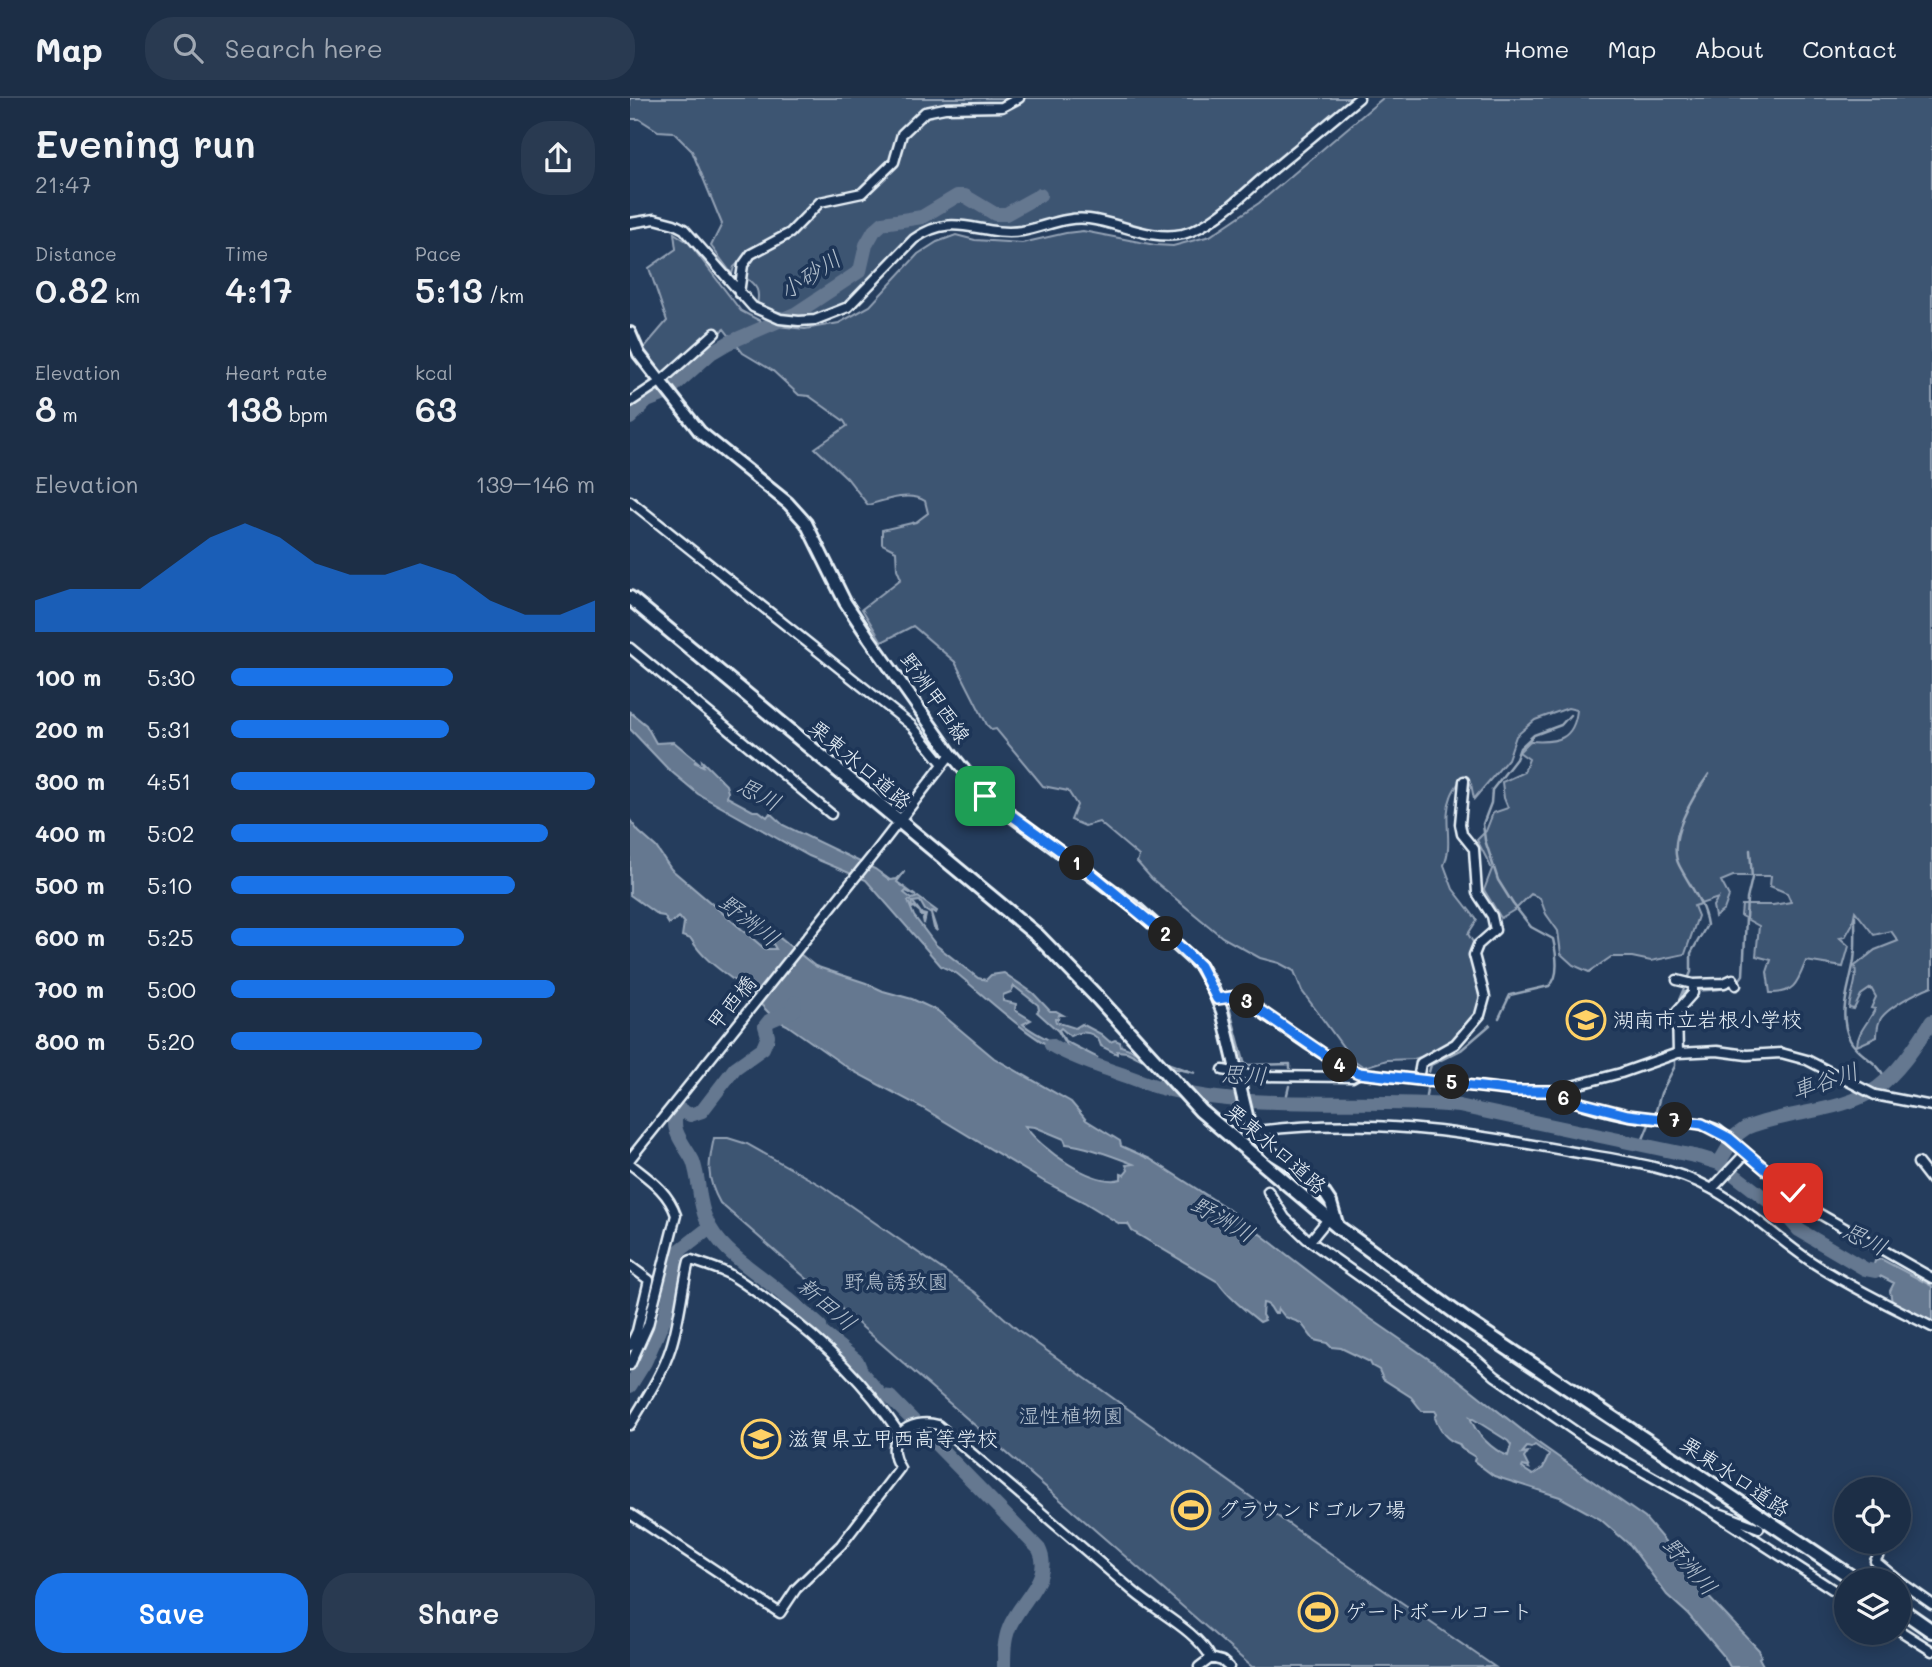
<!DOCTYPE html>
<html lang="en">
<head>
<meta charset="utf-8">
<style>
  :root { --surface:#1c2e46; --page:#293a51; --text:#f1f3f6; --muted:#a0a8b3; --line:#3a4a5f; --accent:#1a73e8 }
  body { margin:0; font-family:Mali,"Klee One",sans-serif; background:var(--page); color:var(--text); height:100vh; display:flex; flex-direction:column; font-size:26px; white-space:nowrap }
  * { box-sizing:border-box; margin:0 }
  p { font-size:23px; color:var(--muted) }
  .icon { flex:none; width:38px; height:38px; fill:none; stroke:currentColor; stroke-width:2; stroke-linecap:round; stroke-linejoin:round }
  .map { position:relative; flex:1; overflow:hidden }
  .details { display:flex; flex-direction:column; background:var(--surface); width:630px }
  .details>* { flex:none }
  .controls { position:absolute; left:1204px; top:1379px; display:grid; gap:14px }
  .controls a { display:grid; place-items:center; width:77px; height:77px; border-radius:50%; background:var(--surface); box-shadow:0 4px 18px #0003,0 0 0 2px var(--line); font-size:35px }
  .pin { position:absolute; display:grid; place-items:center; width:60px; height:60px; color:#fff; margin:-30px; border-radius:14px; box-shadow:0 4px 10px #0006 }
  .km { position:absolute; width:35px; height:35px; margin:-18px; border-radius:50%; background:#222; color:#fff; font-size:19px; line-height:35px; text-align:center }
  .round { display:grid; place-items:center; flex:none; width:74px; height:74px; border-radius:28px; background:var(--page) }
  .headline { display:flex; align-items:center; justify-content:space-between; height:119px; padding:0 35px }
  h1 { font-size:38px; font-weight:600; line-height:52px }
  .figures { display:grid; grid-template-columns:repeat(3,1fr); gap:10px; height:119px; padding:7px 35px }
  .figures div { display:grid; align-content:center }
  .figures b { font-size:35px; font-weight:600 }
  .figures small { font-size:19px; font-weight:400 }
  .figures p { font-size:19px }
  .chart { height:196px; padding:14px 35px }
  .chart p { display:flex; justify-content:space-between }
  .chart svg { width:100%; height:126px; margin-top:7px; fill:var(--accent); opacity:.7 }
  .button { display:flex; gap:14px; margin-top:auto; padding:14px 35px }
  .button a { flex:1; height:80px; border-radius:28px; background:var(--accent); color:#fff; font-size:28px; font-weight:600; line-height:80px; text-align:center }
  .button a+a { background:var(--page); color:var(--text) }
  ul { padding:0 35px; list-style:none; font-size:23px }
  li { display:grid; grid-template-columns:112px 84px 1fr; align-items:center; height:52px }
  li i { height:18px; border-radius:9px; background:var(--accent) }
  header { display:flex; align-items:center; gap:42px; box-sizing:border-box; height:98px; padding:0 35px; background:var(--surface); border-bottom:2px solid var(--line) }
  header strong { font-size:33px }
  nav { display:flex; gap:38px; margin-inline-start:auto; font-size:24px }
  .search { width:490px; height:63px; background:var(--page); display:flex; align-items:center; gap:18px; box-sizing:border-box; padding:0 24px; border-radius:28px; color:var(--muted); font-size:26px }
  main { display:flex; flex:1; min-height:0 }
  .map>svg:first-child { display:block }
  .green { fill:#3e5472; stroke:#93a2b5; stroke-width:2 }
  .water { fill:#657890; stroke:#99a8ba; stroke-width:2; fill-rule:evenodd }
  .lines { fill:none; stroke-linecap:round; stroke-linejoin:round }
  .stream { stroke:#99a8ba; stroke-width:2.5 }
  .river { stroke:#657890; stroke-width:14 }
  .minor-casing { stroke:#e8f1f8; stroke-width:13 }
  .major-casing { stroke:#e8f1f8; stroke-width:16 }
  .highway-casing { stroke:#e8f1f8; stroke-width:18 }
  .minor { stroke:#1d3557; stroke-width:8 }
  .major { stroke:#1d3557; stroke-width:10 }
  .highway { stroke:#1d3557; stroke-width:12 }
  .route-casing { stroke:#fff; stroke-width:14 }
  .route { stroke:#1a73e8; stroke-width:9 }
  .labels { text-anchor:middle; stroke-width:7; stroke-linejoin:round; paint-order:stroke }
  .street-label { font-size:21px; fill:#e8f1f8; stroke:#1d3557 }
  .poi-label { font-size:21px; fill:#e8f1f8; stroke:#1d3557; text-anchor:start }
  .park-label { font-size:21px; fill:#b5c2d0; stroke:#1d3557 }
  .water-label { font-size:23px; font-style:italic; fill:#b4c1ce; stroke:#1d3557 }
</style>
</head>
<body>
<header>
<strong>Map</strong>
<div class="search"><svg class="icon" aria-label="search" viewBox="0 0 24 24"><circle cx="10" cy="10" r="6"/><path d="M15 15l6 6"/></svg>Search here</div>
<nav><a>Home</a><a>Map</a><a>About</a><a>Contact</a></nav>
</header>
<main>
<section class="details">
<div class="headline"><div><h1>Evening run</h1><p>21:47</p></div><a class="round"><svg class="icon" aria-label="share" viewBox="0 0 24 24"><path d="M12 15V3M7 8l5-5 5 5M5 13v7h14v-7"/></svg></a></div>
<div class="figures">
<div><p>Distance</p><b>0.82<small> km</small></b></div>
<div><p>Time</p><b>4:17</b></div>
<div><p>Pace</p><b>5:13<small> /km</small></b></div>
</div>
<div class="figures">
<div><p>Elevation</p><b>8<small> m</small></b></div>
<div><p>Heart rate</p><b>138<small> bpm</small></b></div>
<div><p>kcal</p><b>63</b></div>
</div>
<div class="chart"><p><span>Elevation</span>139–146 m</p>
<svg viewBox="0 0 160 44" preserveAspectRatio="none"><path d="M0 44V33L10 29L20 29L30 29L40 20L50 11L60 6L70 11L80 20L90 24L100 24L110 20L120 24L130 33L140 38L150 38L160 33V44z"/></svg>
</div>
<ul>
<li><b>100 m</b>5:30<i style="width:61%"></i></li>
<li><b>200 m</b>5:31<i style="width:60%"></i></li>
<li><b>300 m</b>4:51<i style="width:100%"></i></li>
<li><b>400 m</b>5:02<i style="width:87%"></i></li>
<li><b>500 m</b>5:10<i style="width:78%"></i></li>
<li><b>600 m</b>5:25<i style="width:64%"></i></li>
<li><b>700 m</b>5:00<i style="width:89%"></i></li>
<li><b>800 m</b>5:20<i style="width:69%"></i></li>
</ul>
<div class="button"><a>Save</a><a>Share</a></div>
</section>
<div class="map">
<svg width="1302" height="1569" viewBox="0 0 1302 1569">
  <rect width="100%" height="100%" fill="#253d5d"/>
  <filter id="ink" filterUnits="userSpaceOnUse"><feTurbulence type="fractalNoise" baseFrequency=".0143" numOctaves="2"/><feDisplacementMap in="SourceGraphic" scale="14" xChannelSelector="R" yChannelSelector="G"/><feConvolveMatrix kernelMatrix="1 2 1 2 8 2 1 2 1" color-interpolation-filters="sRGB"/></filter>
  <g filter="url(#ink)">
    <path class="green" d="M0,0H723L574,124C536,139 518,131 481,122C473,120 463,116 455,116C428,115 404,130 377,130C355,130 336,120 314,124C290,129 277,142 262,159C217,207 196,236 127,206C130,193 127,188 116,180L117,157L104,169L102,176L81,148L92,126L62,53L43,34L28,33L9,21H0Z
      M753,0H1302V888C1289,893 1256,910 1250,922C1247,928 1247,933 1247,939L1227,948C1227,934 1239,924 1245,911L1241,910L1246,899L1241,890L1231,897L1224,911L1219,910C1221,895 1228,882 1225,868L1245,852L1268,843L1261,833L1244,837L1225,813L1222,827L1215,839L1210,840L1219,848L1213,869L1176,863C1168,883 1165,896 1140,895L1137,874L1141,862L1126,858L1129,828L1111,818L1112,807H1143L1161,804L1157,795L1140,788L1141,778H1103L1091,783L1099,798L1094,812L1085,819L1083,808L1088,800L1064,808L1068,818L1055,856L1021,863L1002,859H981L959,874L943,867L931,856L928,833L916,816L910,800L901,796L886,811L871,820L854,792L862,771L847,742L856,733L863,715L878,710L874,700L872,684L894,674L899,661L889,654L900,643C927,645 944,642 947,612L938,610L905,622L886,638L878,661L844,701L841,686L832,679C829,685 823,692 821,699C812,721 824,745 814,767L823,791L847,822L838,836L846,849L850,919L813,952L784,961L757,962L734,969L722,961L672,893L664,873L649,865L630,860L592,839L522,781L507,764L509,758L469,724L455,728L441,722L447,707L438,693L413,688L366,631L362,632L357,627L325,564L283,528L252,544L232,511L271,481L267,471L266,453L252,446V432L286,424L298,415L295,403C279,393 255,402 238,407L217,380L185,350L217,328L214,323L179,298L169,297L143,273L113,255L94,231L33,276L13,251L37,223L19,170L46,151L44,135L59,145L111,213L138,227L175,231L209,225L240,208L288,156L307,144L326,137L345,142L392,145L436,135L453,133L525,147L543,148L580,138L629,105Z
      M84,1040H98L117,1046L192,1088L345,1194L388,1232L674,1437L865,1569H622L90,1105C76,1080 78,1067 84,1040Z"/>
    <path class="water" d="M0,614L16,627L26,645L44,644L68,664H64L73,668L72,663L96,687L98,694L97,699L123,713H129L137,719L140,715L153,727L245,771L260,782L267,781L275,773L267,784L286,798L276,793L274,795L282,801L288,799L307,813L306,815L303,813L301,815L307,833L304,830L301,816L295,812L290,803L283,804L292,816L296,817L294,826L293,821L295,818H291L290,814L284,809L282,810L281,802L278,803L284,818L306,847L348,880L356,882L361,877L374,875L403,895L420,913H426L433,917H429L428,921H425L426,924L445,930L452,926L471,936L480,944L485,942L490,944L491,948L565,975L519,965L497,954L487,953V956L471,948C467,933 452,932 440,938L431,930L429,932L435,943L468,960L461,959L463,964L457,958L449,959L436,947L428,933L407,914L409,912L408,907L384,888L381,894L373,897V903L386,906L385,912L401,922L393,926C403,935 413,938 424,945C430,949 431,952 438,955C410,952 350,893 326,875C321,872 316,871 311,868L236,782L179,758L68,696L37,670L0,631Z
      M0,722L9,734L26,749L41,771L135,851H146L143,846L113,820L118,818C129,824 133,832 146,834L150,840L185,868L236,885L253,893L282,901L308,913L364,960L441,1004L456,1022L490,1043L491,1048L520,1061L595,1109L738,1219L825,1279L907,1344L1015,1420L1039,1448L1052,1471L1129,1552L1131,1558L1129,1560L1134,1569H1100L1094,1558L1058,1516L1037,1497L1000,1447L970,1421L930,1399L864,1378L844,1363L845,1359L832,1351L829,1346C816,1342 810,1333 805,1320L807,1316L805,1313H792L781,1299L753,1281L749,1272L742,1268L740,1264L711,1250L701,1249L697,1245L684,1242L671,1225L655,1219L648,1210L647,1215H644C641,1210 640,1206 633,1205L632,1217L635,1222L630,1224C616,1213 598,1199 588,1184L502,1133L498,1126H490L454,1104L415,1084L291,1009L221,972L157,927L149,923L142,926L143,943L141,944L139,928L154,919V916H140C133,909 127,902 120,895C99,877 75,865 61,841L52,838L54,825L49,819L39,826L34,818L28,817L0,797ZM395,1028L405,1029L434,1041L436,1046C457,1048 483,1058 503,1066L496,1067L498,1072L494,1077L491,1076V1081C463,1089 410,1050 395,1028ZM840,1319L878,1343L881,1347L878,1358C862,1352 845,1335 840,1319ZM905,1347L919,1357L913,1370L903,1377L892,1370L893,1368L899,1370L894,1360L898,1354L892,1355L897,1349L901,1350Z
      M1251,1161L1302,1188V1225L1262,1204L1260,1193L1264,1185L1228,1167L1243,1169L1245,1163Z"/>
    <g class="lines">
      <path class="stream" d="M1225,818C1225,832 1226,848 1224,862C1220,889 1207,915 1220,942C1228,958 1251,964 1255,982
        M1052,895C1071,889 1101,898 1113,877L1117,801L1122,780L1120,752
        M1046,909L1061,874V855L1077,827C1074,804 1059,787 1049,767C1036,741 1064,697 1079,676
        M1043,915L1044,940
        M869,920L880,897L919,888C931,879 926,854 923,841L901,829L883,806L868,782L855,742L853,726L861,705L862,692L886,661L890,650L904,637L931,627L940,617
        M636,924L610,905L601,906L599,909L614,964L616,967L660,966V970
        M799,974L801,967L831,952L860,927
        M655,1005L659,988
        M795,1005L798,984
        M1025,1016L1031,995L1045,968V960
        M1011,1046L1020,1024"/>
      <path class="river" d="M0,320L17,303L35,296L81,255L98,245L165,216L230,173L236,147L244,133L253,125L292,119L327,98H335L365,116H376L410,97
        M165,904L164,912L139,923L135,928L138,938L133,950L105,970L72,1013L60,1017L51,1012L47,1014C39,1033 56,1048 63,1063C70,1082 68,1103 76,1121C88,1151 121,1170 144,1189C160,1202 175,1215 190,1228L191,1234L227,1263L232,1275L252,1298L260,1299L409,1451C424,1481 389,1503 379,1530C374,1542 374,1556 374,1569
        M421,947C441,959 463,966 485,974C501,979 518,987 535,991C632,1014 731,999 829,1008L1069,1059L1089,1065L1154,1115L1169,1132L1235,1171L1245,1173
        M1089,1065L1105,1038L1116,1030C1156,1013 1212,1015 1247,990C1271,972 1286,947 1302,923
        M0,1288L15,1264L35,1219L49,1153L80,1129"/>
      <defs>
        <path id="minor" d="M0,125L25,121L44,126L54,131L123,209L150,221L169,223L185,222L218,209L284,141C325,112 349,139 392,133C415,129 435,118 459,121C490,125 521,143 553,136C581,129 613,97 635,78C666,52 698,26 729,0
          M109,195L113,167L121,156L160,135L190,104L232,95L264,64L272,36L295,14L315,10L372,9L389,0
          M0,304L30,284L85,235
          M0,403L282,628L313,666
          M0,550L201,716
          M1047,882L1063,886
          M587,901L609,898C647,925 686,956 729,975L886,993H923L991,975L1048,955L1087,953L1117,957L1151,955L1177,962L1245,997L1302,1008
          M1048,955L1047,913L1063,895V886L1094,885L1103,881L1106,887
          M593,972L624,978L722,979L729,975
          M788,981L791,965L825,946L850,917L855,899L844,857L848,847L865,832L862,818L847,795L844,751L832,736L830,726L834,683
          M923,993C946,1007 990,1018 1017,1020C1042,1023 1065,1022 1088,1032L1188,1115L1302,1180
          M621,1034C732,1018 835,1034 943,1054C990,1062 1040,1068 1082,1091C1119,1111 1149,1143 1185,1166C1222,1190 1263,1209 1302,1229
          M0,1061L247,752L321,656
          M1288,1065L1302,1083
          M0,1066C19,1081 38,1093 46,1117L18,1227L0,1267
          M1082,1091L1114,1057V1053
          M638,1093L655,1120L677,1141L846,1261L865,1278L958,1342L1077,1410L1216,1500
          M680,1143L698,1121
          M0,1168L19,1182L7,1233L0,1248
          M0,1327C15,1302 32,1277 41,1249C50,1221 52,1191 59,1163L61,1162C73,1166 86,1170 97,1175C114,1184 130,1197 146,1209C195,1245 235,1284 269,1335
          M1089,1415L1129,1430
          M0,1416L150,1515L166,1491L211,1447L270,1370C251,1341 279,1319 308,1327C374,1382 439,1438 504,1494C526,1513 568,1534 581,1560L592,1563L599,1569
          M1251,1453L1245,1463L1268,1482
          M1269,1483L1302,1506
          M1269,1532L1302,1553
          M569,1569L581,1560"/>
        <path id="major" d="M0,235L9,256L70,334L158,405L176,425L215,504L239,540L321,656L355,698L507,811L570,868L582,889L592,913L621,1034L640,1054L673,1075L693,1093L701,1105L708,1129"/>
        <path id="highway" d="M0,500L408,838L467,899L571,1013L708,1129L840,1225L1226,1482
          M1269,1510L1302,1533"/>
      </defs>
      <use href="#minor" class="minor-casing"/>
      <use href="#major" class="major-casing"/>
      <use href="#highway" class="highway-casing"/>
      <use href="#minor" class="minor"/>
      <use href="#major" class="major"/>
      <use href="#highway" class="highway"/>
    </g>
  </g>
  <g class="lines" filter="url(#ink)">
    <defs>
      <path id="route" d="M355,698L457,772L546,845L570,868L587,901L609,898L710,967L729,975L886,993H923L935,1001L998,1017L1072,1026L1099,1040L1163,1095"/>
    </defs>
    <use href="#route" class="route-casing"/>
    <use href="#route" class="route"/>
  </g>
  <defs>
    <symbol id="school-ring" viewBox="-11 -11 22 22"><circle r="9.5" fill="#1d3557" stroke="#ffd166" stroke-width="1.5"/><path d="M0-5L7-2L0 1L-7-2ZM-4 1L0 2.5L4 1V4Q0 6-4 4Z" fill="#ffd166"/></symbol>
    <symbol id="stadium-ring" viewBox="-11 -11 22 22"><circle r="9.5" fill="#1d3557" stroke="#ffd166" stroke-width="1.5"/><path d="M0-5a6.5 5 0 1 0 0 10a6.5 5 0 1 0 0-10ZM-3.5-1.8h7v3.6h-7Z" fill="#ffd166"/></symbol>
  </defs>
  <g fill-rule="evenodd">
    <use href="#school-ring" x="934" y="900" width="44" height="44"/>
    <use href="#school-ring" x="109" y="1319" width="44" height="44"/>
    <use href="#stadium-ring" x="539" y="1390" width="44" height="44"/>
    <use href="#stadium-ring" x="666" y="1492" width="44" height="44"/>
  </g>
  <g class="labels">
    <g class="street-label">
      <text transform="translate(305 600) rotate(55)" y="7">野洲甲西線</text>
      <text transform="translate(230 667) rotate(40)" y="7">栗東水口道路</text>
      <text transform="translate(102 905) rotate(-51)" y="7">甲西橋</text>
      <text transform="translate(646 1051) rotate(41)" y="7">栗東水口道路</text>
      <text transform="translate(1105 1379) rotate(34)" y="7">栗東水口道路</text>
    </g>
    <g class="poi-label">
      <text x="983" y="929">湖南市立岩根小学校</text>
      <text x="158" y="1348">滋賀県立甲西高等学校</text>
      <text x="588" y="1419">グラウンドゴルフ場</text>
      <text x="715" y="1521">ゲートボールコート</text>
    </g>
    <g class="park-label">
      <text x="266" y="1191">野鳥誘致園</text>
      <text x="441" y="1325">湿性植物園</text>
    </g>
    <g class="water-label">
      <text transform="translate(180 177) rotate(-33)" y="8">小砂川</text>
      <text transform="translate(129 696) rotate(28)" y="8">思川</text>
      <text transform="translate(119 822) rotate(38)" y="8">野洲川</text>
      <text transform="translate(614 977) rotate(3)" y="8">思川</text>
      <text transform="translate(1195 983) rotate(-18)" y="8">車谷川</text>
      <text transform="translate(593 1121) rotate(30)" y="8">野洲川</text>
      <text transform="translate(1235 1141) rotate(26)" y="8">思川</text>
      <text transform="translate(197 1206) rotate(41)" y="8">新田川</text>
      <text transform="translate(1060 1468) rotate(49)" y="8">野洲川</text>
    </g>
  </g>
</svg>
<div class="controls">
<a><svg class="icon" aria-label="locate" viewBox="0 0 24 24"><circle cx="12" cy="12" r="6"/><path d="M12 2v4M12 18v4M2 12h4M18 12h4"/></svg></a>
<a><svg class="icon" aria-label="layers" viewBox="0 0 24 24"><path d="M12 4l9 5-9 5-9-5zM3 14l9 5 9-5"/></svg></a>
</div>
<div class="pin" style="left:355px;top:698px;background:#1e9e55"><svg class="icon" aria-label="arrive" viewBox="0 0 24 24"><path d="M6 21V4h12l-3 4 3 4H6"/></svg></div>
<div class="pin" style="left:1163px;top:1095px;background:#d93025"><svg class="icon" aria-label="check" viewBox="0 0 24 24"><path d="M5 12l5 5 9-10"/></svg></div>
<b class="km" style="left:447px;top:765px">1</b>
<b class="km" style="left:536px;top:836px">2</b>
<b class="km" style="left:617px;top:903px">3</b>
<b class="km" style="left:710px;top:967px">4</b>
<b class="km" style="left:822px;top:984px">5</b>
<b class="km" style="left:934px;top:1000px">6</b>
<b class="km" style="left:1045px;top:1022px">7</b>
</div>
</main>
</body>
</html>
